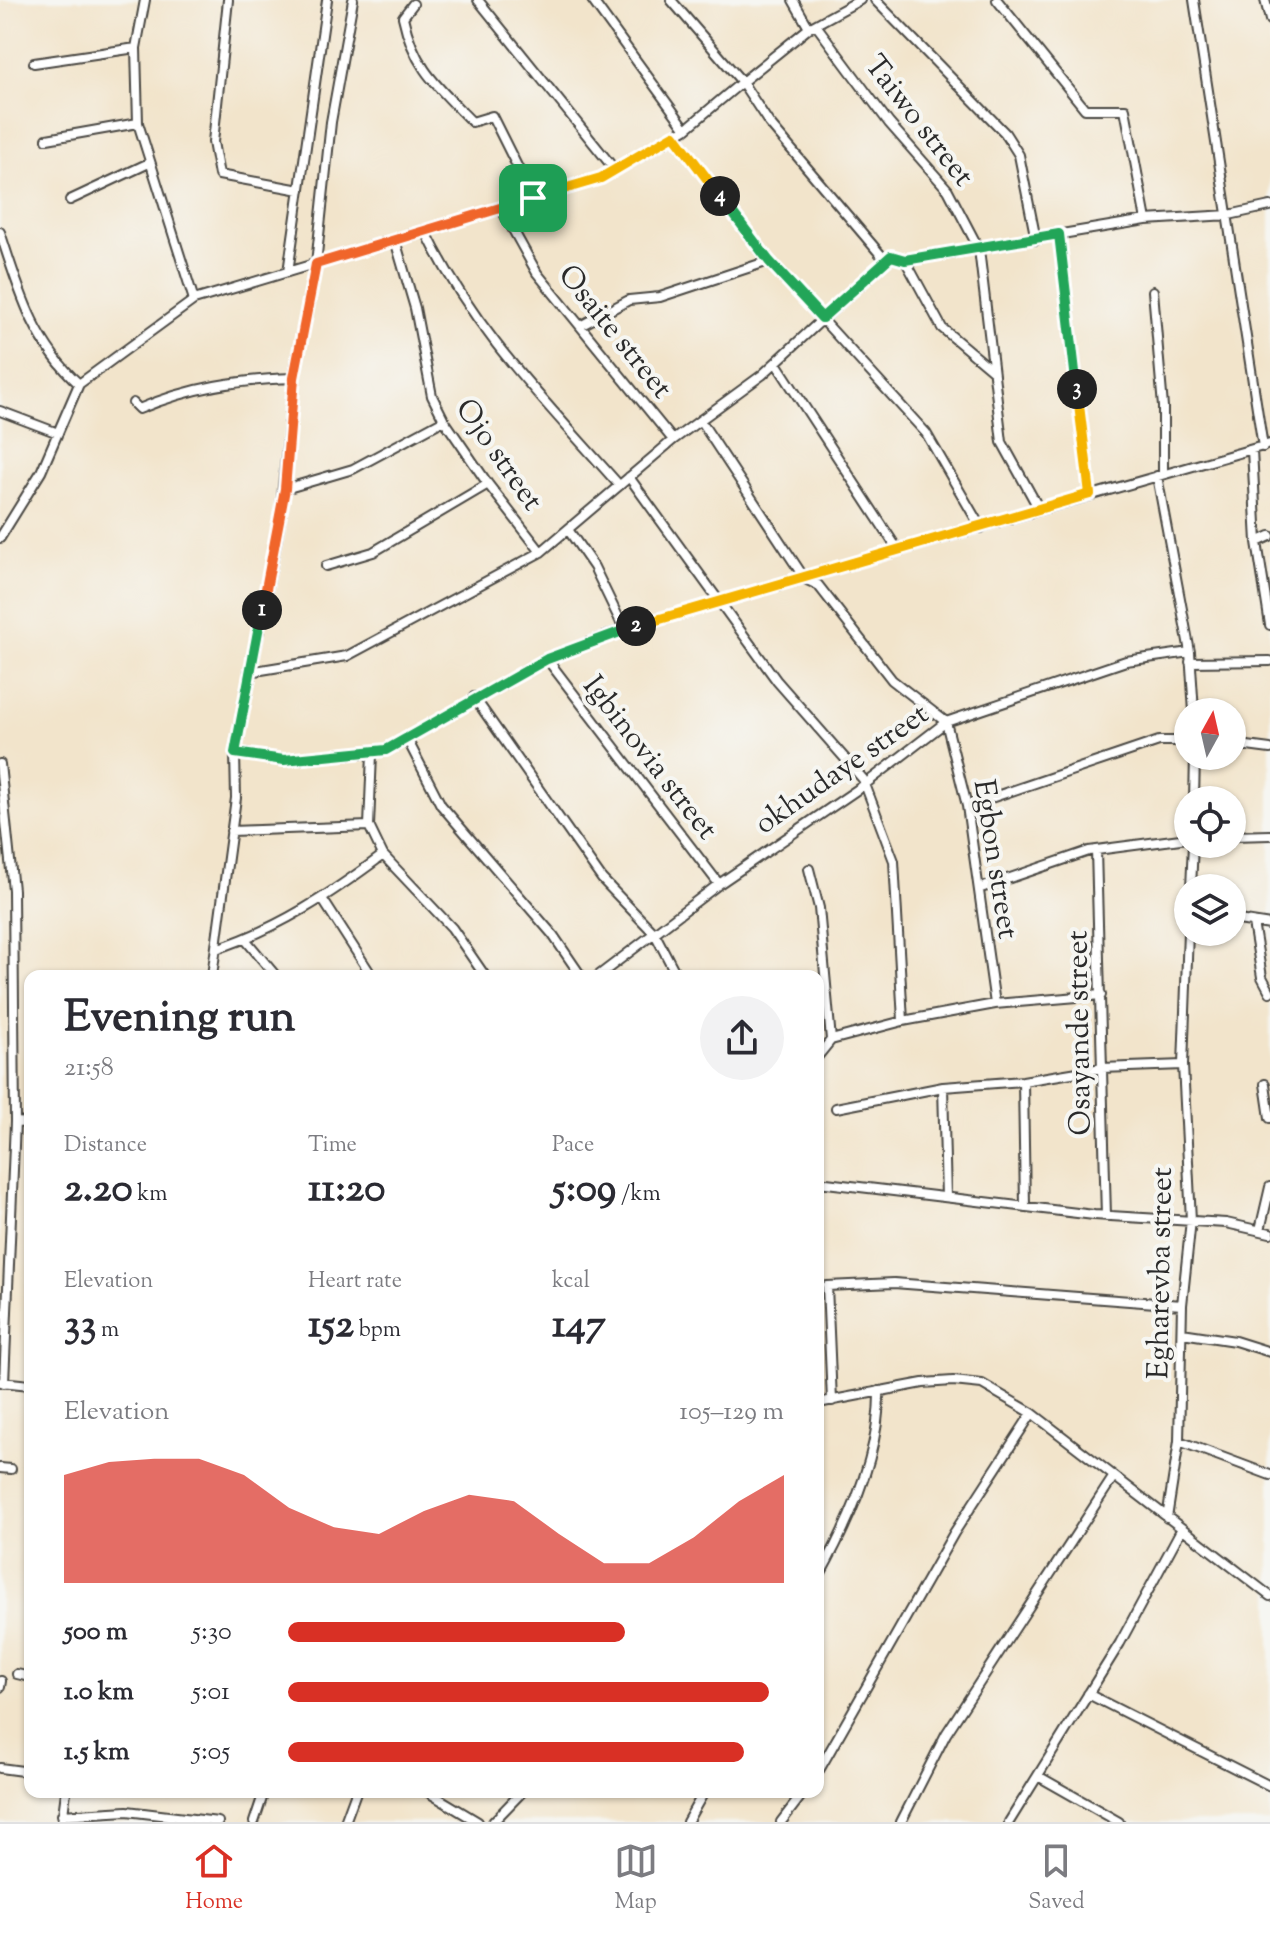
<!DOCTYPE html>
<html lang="en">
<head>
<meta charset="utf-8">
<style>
  :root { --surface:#fff; --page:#f2f2f3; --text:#2b2b33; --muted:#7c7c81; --line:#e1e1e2; --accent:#d93025 }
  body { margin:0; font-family:"Sorts Mill Goudy",serif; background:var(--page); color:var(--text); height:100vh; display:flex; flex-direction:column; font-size:30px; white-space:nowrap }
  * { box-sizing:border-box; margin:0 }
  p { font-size:26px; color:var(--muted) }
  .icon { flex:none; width:44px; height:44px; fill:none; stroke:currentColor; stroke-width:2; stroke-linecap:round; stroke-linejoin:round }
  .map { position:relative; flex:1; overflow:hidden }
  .sheet { position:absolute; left:24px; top:970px; width:800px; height:828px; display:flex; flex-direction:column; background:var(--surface); border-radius:16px; box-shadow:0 2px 6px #0004 }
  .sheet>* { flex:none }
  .needle { width:52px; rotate:8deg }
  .controls { position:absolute; left:1174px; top:698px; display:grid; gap:16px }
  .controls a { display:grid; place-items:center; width:72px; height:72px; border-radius:50%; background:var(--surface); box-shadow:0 2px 6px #0004; font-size:40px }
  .pin { position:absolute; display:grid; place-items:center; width:68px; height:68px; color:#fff; margin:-34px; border-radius:16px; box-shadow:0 4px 12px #0006 }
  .km { position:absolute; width:40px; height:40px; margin:-20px; border-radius:50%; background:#222; color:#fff; font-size:22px; line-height:40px; text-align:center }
  .round { display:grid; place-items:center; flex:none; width:84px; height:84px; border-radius:42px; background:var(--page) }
  .head { display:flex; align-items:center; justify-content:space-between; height:136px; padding:0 40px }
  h1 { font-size:44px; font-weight:700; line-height:60px }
  .stats { display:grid; grid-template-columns:repeat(3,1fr); gap:12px; height:136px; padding:8px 40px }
  .stats div { display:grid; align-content:center }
  .stats b { font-size:40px; font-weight:700 }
  .stats small { font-size:22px; font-weight:400 }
  .stats p { font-size:22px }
  .chart { height:224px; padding:16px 40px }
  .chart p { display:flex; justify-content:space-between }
  .chart svg { width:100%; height:144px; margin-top:8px; fill:var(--accent); opacity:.7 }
  ul { padding:0 40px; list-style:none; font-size:26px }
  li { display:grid; grid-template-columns:128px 96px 1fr; align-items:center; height:60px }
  li i { height:20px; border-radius:10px; background:var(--accent) }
  .tabs { display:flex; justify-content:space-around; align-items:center; height:112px; border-top:2px solid var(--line); background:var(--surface); font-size:22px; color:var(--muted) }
  .tabs a { display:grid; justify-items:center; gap:4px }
  .tabs .selected { color:var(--accent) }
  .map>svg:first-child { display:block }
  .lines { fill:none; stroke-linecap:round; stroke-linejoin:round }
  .minor-casing { stroke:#494743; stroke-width:12 }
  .minor { stroke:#fff; stroke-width:8 }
  .split-1-casing { stroke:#fff; stroke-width:16 }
  .split-2-casing { stroke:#fff; stroke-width:16 }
  .split-3-casing { stroke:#fff; stroke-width:16 }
  .split-4-casing { stroke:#fff; stroke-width:16 }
  .split-5-casing { stroke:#fff; stroke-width:16 }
  .split-1 { stroke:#f0652b; stroke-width:10 }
  .split-2 { stroke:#22a559; stroke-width:10 }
  .split-3 { stroke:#f5b400; stroke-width:10 }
  .split-4 { stroke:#22a559; stroke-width:10 }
  .split-5 { stroke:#f5b400; stroke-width:10 }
  .labels { text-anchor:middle; stroke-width:8; stroke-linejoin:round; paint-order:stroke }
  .street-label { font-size:30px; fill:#2b2b2b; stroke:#f6f6f2 }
</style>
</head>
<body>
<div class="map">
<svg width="1270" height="1822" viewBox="0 0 1270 1822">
  <rect width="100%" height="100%" fill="#f6f6f2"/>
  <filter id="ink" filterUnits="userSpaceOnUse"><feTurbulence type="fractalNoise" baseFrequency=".0125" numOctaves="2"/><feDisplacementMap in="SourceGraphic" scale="16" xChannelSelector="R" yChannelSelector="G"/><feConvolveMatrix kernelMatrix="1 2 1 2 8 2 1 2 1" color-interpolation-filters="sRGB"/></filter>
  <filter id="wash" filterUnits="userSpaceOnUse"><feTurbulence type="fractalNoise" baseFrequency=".006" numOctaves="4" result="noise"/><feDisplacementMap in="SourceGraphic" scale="32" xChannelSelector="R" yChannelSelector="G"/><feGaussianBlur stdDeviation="1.8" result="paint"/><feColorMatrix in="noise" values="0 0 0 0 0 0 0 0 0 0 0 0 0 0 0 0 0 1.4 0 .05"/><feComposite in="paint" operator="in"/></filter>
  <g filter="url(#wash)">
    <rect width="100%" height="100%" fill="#f2e4cb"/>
  </g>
  <g filter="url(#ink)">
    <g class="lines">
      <defs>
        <path id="minor" d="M145,0L136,48L138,123L194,300
          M228,0L213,142L219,175L300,190
          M478,0L615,170
          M592,0L686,129
          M793,0L809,28
          M860,0L809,28L742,82L769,123L886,261
          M875,0L1005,133L1019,155L1036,240
          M997,0L1085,109H1125L1146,220
          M1194,0L1263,447
          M1265,0L1270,20
          M413,4L403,17C414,68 437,86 472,122L492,116L533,198
          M816,25L889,123L948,190L979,249L1002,442L1039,509
          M34,63L136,48
          M674,135L769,261L926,433L981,528
          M47,139L138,123
          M70,200L149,163
          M501,208L537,273L673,440
          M425,230C474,332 545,401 619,485
          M0,232C19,290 33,342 79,384
          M1059,234L1090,494
          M395,240L415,308L432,396L444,420L488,484L541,552
          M905,260L942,328L992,370
          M288,272L327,0
          M1153,291L1163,407V474
          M582,325L629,300L660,297L769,261
          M776,363L898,550
          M79,384L194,300L601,178L686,129L742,82L671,0
          M133,403L139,409C191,387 238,380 294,378
          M0,411L58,433
          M700,420L805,579L818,585L892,680L946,722L967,806L995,1004
          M1252,450L1257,542L1270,625
          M1157,476L1190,652L1194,712
          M629,477L777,681L863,779L894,861L903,1021
          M285,489L353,469L444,420
          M569,531L594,567L624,629
          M0,538L41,472L79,384
          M1257,542L1270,536
          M326,566L373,552L488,484
          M547,659L719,884
          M1190,662L1270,661
          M249,672L347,656L541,552L673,440L762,375L891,256L905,260L1146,220L1229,215L1270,206
          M474,697L602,879L655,934L677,976
          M407,739L441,805L553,935L581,976
          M1232,744L1270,749
          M235,753L284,760L386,750L547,659L624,629L1270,444
          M372,754L369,826L383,855L452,928L485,976
          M0,764L13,890L15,1122L4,1383
          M1194,800L1195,756
          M967,806L1159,741H1188
          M231,831L369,826
          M1232,836L1270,835
          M1096,850L1106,1216
          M809,869L819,908L831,1040
          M981,888L1089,851L1188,838
          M1191,888L1193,844
          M323,900L372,976
          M1232,919L1270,925
          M1253,923L1262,977L1270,992
          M245,939L276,976
          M216,949C278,929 331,894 383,855
          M212,976L236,798L235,753L279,527L294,378L316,264L331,122L353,0
          M598,976L719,884L864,785L946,722L1126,661L1190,652
          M818,1056L831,1040L903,1021L995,1004L1101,995
          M1023,1081L1025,1207
          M1265,1084L1270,1118
          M943,1087L946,1197
          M836,1108L943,1087L1023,1081L1102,1068L1183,1065
          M15,1122L30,1123
          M818,1182L1094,1215L1226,1223L1270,1233
          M1260,1230L1270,1187
          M1182,1333L1235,1341L1270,1352
          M1,1382L30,1385
          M832,1401L827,1286L894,1283L1182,1305
          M818,1403L923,1383L953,1381L982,1384L1032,1413L1270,1596
          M1179,1441L1270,1475
          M0,1468L11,1469
          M1167,1518L1179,1441L1182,1305L1191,1220L1183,1065L1188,932
          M818,1578C849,1523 880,1455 879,1391
          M17,1674L30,1677
          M0,1687L1,1681
          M1088,1694L1270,1786
          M0,1768L30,1772
          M818,1772L954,1533L1032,1413
          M1038,1776L1119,1822
          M428,1792L478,1822
          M62,1815L127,1811L218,1822
          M62,1822L66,1792
          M254,1822L264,1792
          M345,1822L356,1792
          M493,1822L522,1792
          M687,1822L704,1792
          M781,1822L804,1792
          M901,1822L946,1734L1114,1476
          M1009,1822L1120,1643L1181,1530"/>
      </defs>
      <use href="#minor" class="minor-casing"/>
      <use href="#minor" class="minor"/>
    </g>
  </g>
  <g class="lines" filter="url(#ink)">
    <defs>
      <path id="split-1" d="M262,610L285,489L294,378L316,264L533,198"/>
      <path id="split-2" d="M262,610L235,753L284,760L386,750L547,659L636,626"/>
      <path id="split-3" d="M636,626L1090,494L1077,389"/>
      <path id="split-4" d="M720,196L769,261L822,318L891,256L905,260L1059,234L1077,389"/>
      <path id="split-5" d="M533,198L601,178L674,135L720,196"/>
    </defs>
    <use href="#split-1" class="split-1-casing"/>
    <use href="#split-2" class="split-2-casing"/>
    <use href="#split-3" class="split-3-casing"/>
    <use href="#split-4" class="split-4-casing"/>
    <use href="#split-5" class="split-5-casing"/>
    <use href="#split-1" class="split-1"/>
    <use href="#split-2" class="split-2"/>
    <use href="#split-3" class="split-3"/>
    <use href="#split-4" class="split-4"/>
    <use href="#split-5" class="split-5"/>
  </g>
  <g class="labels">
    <g class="street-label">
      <text transform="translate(920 120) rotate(52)" y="10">Taiwo street</text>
      <text transform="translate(616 331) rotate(51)" y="10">Osaite street</text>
      <text transform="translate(500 454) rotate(55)" y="10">Ojo street</text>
      <text transform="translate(651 757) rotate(52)" y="10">Igbinovia street</text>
      <text transform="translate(841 768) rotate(-35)" y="10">okhudaye street</text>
      <text transform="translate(997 859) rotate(81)" y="10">Egbon street</text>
      <text transform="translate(1078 1033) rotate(-91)" y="10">Osayande street</text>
      <text transform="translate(1159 1273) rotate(-89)" y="10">Egharevba street</text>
    </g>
  </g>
</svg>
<div class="controls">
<a><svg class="needle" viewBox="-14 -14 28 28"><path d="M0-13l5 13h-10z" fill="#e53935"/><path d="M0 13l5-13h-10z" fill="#7c7c81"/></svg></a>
<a><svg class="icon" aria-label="locate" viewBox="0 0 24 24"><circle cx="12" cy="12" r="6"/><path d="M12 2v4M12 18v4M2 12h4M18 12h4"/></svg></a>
<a><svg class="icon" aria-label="layers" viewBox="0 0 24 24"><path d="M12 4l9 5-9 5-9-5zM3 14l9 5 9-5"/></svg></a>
</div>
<div class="pin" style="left:533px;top:198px;background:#1e9e55"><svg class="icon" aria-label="arrive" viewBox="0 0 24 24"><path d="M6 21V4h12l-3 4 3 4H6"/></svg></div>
<b class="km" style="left:262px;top:610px">1</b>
<b class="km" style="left:636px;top:626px">2</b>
<b class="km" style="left:1077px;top:389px">3</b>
<b class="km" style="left:720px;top:196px">4</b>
<section class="sheet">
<div class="head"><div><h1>Evening run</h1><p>21:58</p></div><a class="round"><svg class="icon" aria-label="share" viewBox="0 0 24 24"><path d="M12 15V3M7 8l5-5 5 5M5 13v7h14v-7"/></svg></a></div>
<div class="stats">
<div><p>Distance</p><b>2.20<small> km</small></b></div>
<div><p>Time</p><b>11:20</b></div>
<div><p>Pace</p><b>5:09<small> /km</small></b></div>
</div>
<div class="stats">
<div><p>Elevation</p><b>33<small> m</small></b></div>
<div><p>Heart rate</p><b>152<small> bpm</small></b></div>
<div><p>kcal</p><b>147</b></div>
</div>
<div class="chart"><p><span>Elevation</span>105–129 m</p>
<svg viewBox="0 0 160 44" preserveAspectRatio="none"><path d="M0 44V11L10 7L20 6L30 6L40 11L50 21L60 27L70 29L80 22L90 17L100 19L110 29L120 38L130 38L140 30L150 19L160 11V44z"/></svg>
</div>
<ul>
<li><b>500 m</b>5:30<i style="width:68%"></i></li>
<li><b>1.0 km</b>5:01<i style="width:97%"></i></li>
<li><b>1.5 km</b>5:05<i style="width:92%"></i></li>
</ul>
</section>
</div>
<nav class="tabs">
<a class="selected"><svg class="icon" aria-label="home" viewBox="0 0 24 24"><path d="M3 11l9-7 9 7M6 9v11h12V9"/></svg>Home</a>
<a><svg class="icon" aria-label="map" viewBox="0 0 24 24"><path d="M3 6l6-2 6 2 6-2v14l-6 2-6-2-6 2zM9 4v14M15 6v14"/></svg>Map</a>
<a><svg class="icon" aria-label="saved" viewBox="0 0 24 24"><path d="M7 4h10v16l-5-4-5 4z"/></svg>Saved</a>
</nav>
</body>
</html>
